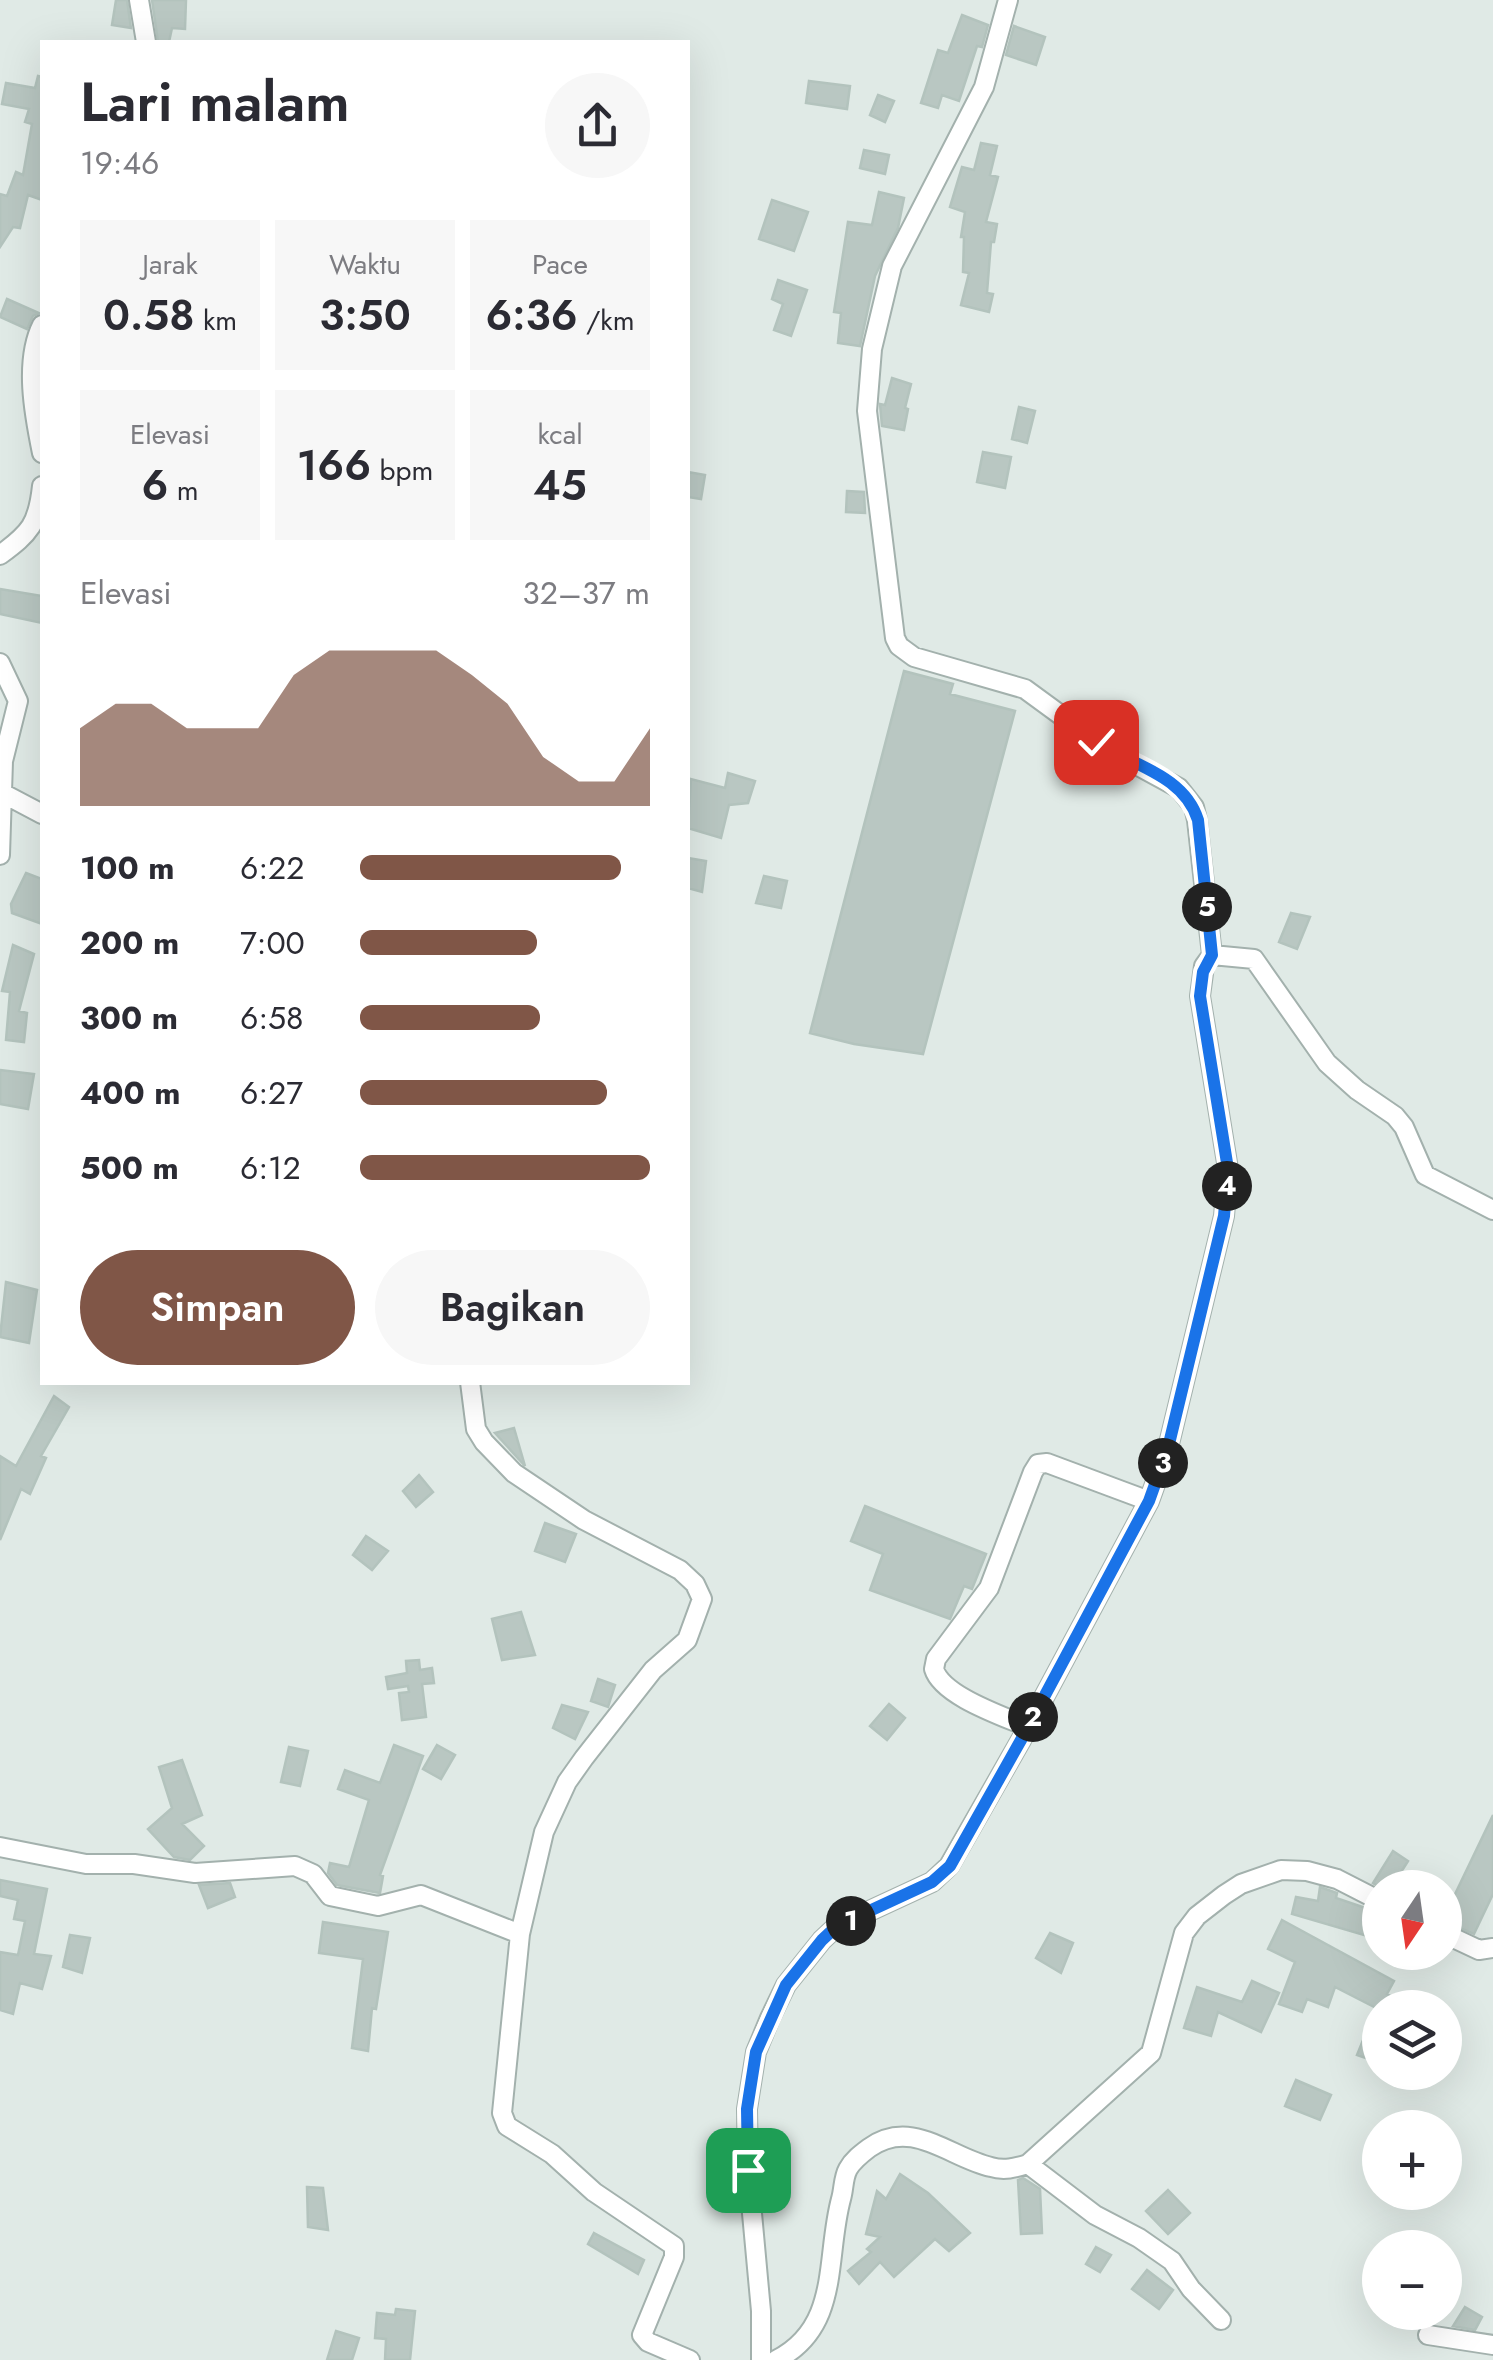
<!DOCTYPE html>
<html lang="id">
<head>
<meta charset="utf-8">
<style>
  :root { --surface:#fff; --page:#f7f7f7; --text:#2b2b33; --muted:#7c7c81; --accent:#805647 }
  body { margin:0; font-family:Jost,sans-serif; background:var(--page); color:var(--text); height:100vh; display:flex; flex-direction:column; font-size:38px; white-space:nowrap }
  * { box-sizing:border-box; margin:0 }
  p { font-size:32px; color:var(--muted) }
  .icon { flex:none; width:55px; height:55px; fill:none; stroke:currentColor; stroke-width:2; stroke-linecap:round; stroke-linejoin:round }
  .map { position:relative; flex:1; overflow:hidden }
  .side { position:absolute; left:40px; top:40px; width:650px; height:1345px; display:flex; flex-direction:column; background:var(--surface); border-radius:0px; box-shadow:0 10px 40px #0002 }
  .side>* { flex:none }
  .needle { width:65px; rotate:193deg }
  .tools { position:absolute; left:1362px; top:1870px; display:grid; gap:20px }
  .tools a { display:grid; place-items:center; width:100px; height:100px; border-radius:50%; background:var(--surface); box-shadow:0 10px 40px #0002; font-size:50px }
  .pin { position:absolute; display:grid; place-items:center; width:85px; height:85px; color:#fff; margin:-42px; border-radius:20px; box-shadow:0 5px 15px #0006 }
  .km { position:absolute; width:50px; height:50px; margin:-25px; border-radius:50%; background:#222; color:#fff; font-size:28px; line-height:50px; text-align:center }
  .round { display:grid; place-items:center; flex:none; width:105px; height:105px; border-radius:52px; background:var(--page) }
  .overview { display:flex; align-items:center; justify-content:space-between; height:170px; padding:0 40px }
  h1 { font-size:55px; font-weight:600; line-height:75px }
  .stats { display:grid; grid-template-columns:repeat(3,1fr); gap:15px; height:170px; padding:10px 40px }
  .stats div { display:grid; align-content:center; border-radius:0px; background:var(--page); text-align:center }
  .stats b { font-size:42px; font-weight:600 }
  .stats small { font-size:28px; font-weight:400 }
  .stats p { font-size:28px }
  .chart { height:280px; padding:20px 40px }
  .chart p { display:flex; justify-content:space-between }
  .chart svg { width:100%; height:180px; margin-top:10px; fill:var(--accent); opacity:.7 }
  .button { display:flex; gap:20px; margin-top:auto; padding:20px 40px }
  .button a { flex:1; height:115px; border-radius:60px; background:var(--accent); color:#fff; font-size:40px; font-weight:600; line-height:115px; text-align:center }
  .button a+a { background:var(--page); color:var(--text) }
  ul { padding:0 40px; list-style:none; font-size:32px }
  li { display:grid; grid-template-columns:160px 120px 1fr; align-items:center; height:75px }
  li i { height:25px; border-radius:12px; background:var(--accent) }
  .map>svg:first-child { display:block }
  .building { fill:#b9c7c2; stroke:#b3c3bd; stroke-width:2.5 }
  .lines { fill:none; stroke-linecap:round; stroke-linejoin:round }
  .minor-casing { stroke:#a3b1ad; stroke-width:22 }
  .minor { stroke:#fff; stroke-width:18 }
  .route-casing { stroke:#fff; stroke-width:20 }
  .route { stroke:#1a73e8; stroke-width:12 }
</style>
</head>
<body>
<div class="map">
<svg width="1493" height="2360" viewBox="0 0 1493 2360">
  <rect width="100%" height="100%" fill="#e0eae6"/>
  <path class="building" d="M116,0H127L131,28L112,25Z
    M152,0H186L185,29L172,28L169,42H158Z
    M962,15L988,25L982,47L977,46L959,101L942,95L938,108L921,103L938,50L948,53Z
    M1014,26L1045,37L1036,65L1006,55Z
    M38,76L42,77V200L28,195L20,228L13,227L0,247V194L7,196L16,172L23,175L32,124L25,122L29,109L2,104L6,83L35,88Z
    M809,81L850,86L847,109L806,103Z
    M878,95L894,101L885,122L870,115Z
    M981,143L997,146L990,175L998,177L986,222L997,224L994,242H991L987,293L993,294L989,312L961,305L969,273L963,272L964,237H961L965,212L950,207L962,167L974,170Z
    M864,150L889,155L885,174L860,168Z
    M879,192L904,198L898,228L875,276L860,346L838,343L841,313L834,312L848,222L872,225Z
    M772,200L808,212L794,251L759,239Z
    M778,280L807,290L791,336L774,330L783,304L772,299Z
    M7,299L39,313L33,316L27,329L0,317Z
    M892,378L911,384L905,408L908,409L904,430L882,426L880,404L885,405Z
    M1019,407L1035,411L1027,443L1012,439Z
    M983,452L1011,457L1005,488L977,482Z
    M688,472L705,475L701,499L688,497Z
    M847,491L864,492L865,513L846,512Z
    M0,589L42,596V623L0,614Z
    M904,671L953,684L950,694L1015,711L923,1054L854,1044L810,1033Z
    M728,773L755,781L748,803L729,805L721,838L688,828L691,779L725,788Z
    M688,858L706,861L702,892L688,888Z
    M26,873L42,879V924L12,913L11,904Z
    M764,876L787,881L781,908L756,903Z
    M1291,913L1310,917L1297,949L1279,942Z
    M13,945L34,954L19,1011L27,1013L24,1042L6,1040L10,992L2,991Z
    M0,1070L34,1074L28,1109L0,1104Z
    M6,1282L37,1290L29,1343L0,1337Z
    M54,1396L69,1407L41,1456L46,1458L30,1494L21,1489L0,1540V1456L16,1466Z
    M514,1428L525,1466L495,1433Z
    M419,1475L433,1492L416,1507L403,1491Z
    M865,1506L986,1554L972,1589L964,1586L950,1619L870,1590L883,1554L851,1541Z
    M545,1523L576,1534L565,1562L535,1551Z
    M366,1536L388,1551L372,1570L353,1555Z
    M521,1612L535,1655L502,1660L492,1619Z
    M419,1660L420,1670L432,1668L434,1683L422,1684L426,1717L402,1720L399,1693L409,1692L408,1686L388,1689L386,1677L407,1673L406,1661Z
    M598,1679L615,1685L608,1707L591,1701Z
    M889,1704L905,1718L887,1740L870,1726Z
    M562,1705L588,1712L575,1739L553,1728Z
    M394,1745L423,1756L380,1875L383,1876L380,1893L337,1885L328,1873L330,1863L349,1867L369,1800L338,1789L345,1770L380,1783Z
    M437,1745L455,1755L441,1779L423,1769Z
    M289,1747L308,1751L300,1786L281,1782Z
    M182,1760L202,1815L182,1824L204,1846L190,1860L174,1857L148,1829L172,1808L159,1767Z
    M1493,1815V1894L1474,1934L1445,1922V1915Z
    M1393,1851L1408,1861L1391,1888H1381L1373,1883Z
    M0,1880L47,1889L34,1954L51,1956L42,1989L20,1983L13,2014L0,2010V1952L18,1955L25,1921L14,1919L18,1900L0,1896Z
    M230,1883L235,1897L208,1908L199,1885Z
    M1320,1887L1337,1893L1336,1898L1380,1913V1932L1375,1931L1374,1938L1292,1914L1296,1897L1318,1901Z
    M1282,1920L1394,1981L1387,1994L1411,2008H1380V2063L1357,2055L1376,2008L1335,1987L1328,2007L1307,1999L1302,2012L1279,2004L1295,1962L1268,1949Z
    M323,1922L388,1932L376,2009L372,2008L368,2051L352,2048L363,1959L319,1953Z
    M1050,1933L1073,1943L1061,1973L1036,1958Z
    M70,1935L90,1938L82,1973L63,1967Z
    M1252,1981L1279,1993L1261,2032L1218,2012L1211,2036L1184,2028L1197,1987L1242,2002Z
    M1296,2080L1331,2095L1320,2120L1285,2106Z
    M900,2174L928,2193L970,2233L949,2251L935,2239L894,2277L880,2262L859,2284L848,2271L871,2252L867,2249L880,2237L866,2234L877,2191L886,2199Z
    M1023,2178L1040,2189L1042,2233L1021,2234L1018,2180Z
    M307,2187L323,2188L328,2230L308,2227Z
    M1168,2190L1190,2213L1168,2234L1146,2211Z
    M594,2233L644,2260L638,2274L588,2244Z
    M1096,2247L1111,2255L1100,2272L1086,2264Z
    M1147,2270L1173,2290L1159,2309L1132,2289Z
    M1465,2307L1482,2317L1475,2330L1453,2326Z
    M396,2309L415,2311L410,2360H385L386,2339L375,2338L377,2313L395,2315Z
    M336,2331L359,2338L352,2360H327Z"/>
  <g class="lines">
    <defs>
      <path id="minor" d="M139,0L146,42
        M1008,0L984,87L892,266L872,349L867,411L895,638L899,646L914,657L1025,689L1107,749L1179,788L1194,807L1197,820L1212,955
        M42,325C24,361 34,414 42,453
        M0,555C30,533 38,524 42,486
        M0,663L18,701L3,761L0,855
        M4,794L42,814
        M470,1382L476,1429L484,1442L514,1473L584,1520L680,1570L695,1584L702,1599L687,1640L653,1670L584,1758L567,1782L544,1832L520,1934L502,2113L507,2126L552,2154L594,2192L674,2246V2257L642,2335L648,2342L690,2360
        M1028,1727C1003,1716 942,1696 934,1669L936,1659L989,1588L1033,1472L1038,1464L1047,1463L1149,1501
        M0,1847L86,1864H134L195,1873L295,1866L313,1874L330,1896L378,1906L421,1895L520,1934
        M1445,1934L1479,1950L1493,1948
        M1028,2164L1095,2215L1139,2238L1172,2261L1191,2289L1221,2320
        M1428,2335L1493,2345
        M761,2360V2311L748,2170L747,2109L756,2052L770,2018L786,1985L822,1940L837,1926L932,1882L949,1866L1021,1740L1149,1501L1168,1448L1224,1216L1228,1169L1200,996L1204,966L1212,955L1254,959L1327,1063L1357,1090L1395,1116L1404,1127L1425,1175L1493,1210
        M776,2360C841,2327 825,2258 841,2199C844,2189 843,2178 848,2169C853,2160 861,2154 869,2148C912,2117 950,2158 991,2167C1004,2171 1015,2168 1028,2164L1151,2053L1184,1933L1197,1916L1224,1895L1241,1884L1281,1870L1307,1871L1337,1879L1380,1901"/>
    </defs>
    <use href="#minor" class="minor-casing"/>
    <use href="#minor" class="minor"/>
  </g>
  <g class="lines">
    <defs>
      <path id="route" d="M748,2170L747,2109L756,2052L786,1985L822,1940L837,1926L932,1882L950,1866L1021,1740L1149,1501L1168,1448L1224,1216L1228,1169L1200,996L1203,972L1212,955L1198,820C1184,775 1132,765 1096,742"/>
    </defs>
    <use href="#route" class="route-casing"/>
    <use href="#route" class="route"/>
  </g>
</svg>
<div class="tools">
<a><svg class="needle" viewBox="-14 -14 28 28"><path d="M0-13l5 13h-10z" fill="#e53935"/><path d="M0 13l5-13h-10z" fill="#7c7c81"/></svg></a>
<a><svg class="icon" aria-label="layers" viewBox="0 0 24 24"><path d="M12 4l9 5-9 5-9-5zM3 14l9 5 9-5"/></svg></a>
<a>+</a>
<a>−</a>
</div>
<div class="pin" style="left:748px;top:2170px;background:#1e9e55"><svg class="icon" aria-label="arrive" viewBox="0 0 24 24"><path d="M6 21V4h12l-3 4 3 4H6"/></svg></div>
<div class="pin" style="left:1096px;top:742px;background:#d93025"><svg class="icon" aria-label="check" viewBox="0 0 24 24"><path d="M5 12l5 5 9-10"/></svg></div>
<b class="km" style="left:851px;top:1921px">1</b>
<b class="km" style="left:1033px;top:1717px">2</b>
<b class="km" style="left:1163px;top:1463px">3</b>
<b class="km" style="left:1227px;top:1186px">4</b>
<b class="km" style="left:1207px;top:907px">5</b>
<section class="side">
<div class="overview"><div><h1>Lari malam</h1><p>19:46</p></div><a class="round"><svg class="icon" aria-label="share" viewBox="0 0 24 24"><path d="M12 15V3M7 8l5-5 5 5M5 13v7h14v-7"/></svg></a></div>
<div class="stats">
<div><p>Jarak</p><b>0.58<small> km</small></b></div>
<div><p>Waktu</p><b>3:50</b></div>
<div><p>Pace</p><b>6:36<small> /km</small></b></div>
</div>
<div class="stats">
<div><p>Elevasi</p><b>6<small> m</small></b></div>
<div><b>166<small> bpm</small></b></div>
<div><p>kcal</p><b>45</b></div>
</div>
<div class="chart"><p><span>Elevasi</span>32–37 m</p>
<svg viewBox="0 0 160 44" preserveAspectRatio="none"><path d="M0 44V25L10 19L20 19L30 25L40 25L50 25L60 12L70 6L80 6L90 6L100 6L110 12L120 19L130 32L140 38L150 38L160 25V44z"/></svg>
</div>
<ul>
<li><b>100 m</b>6:22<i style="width:90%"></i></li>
<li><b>200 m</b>7:00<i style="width:61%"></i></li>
<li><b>300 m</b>6:58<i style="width:62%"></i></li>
<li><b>400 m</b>6:27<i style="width:85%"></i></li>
<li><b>500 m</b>6:12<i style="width:100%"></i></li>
</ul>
<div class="button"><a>Simpan</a><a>Bagikan</a></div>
</section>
</div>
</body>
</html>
